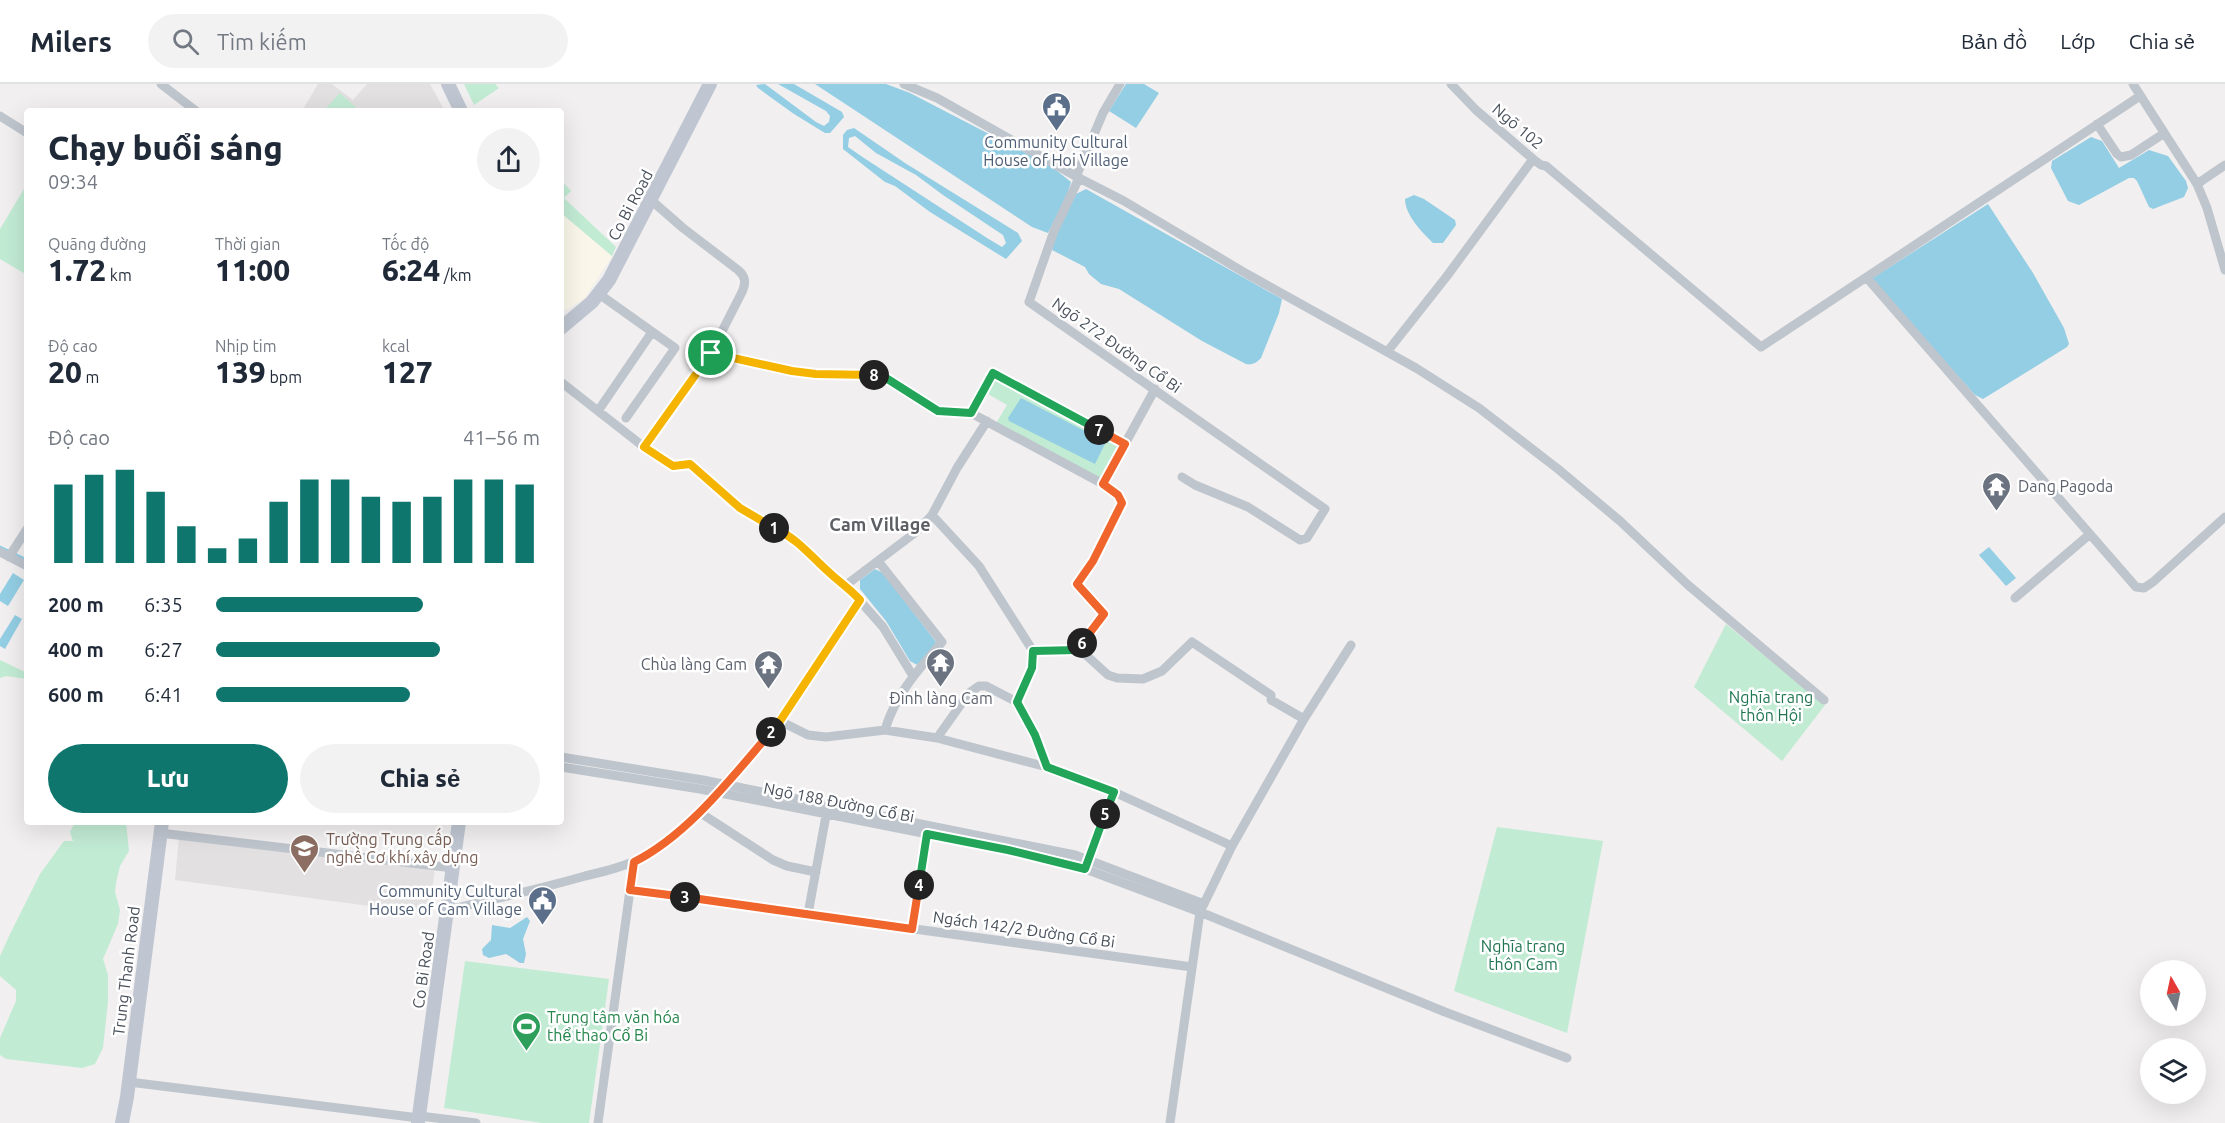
<!DOCTYPE html>
<html lang="vi">
<head>
<meta charset="utf-8">
<style>
  :root { --surface:#fff; --page:#f2f2f3; --text:#1f2937; --muted:#747a83; --line:#e0e1e3; --accent:#0f766e }
  body { margin:0; font-family:Ubuntu,sans-serif; background:var(--page); color:var(--text); height:100vh; display:flex; flex-direction:column; font-size:22px; white-space:nowrap }
  * { box-sizing:border-box; margin:0 }
  p { font-size:20px; color:var(--muted) }
  .icon { flex:none; width:33px; height:33px; fill:none; stroke:currentColor; stroke-width:2; stroke-linecap:round; stroke-linejoin:round }
  .map { position:relative; flex:1; overflow:hidden }
  .drawer { position:absolute; left:24px; top:24px; width:540px; height:717px; display:flex; flex-direction:column; background:var(--surface); border-radius:6px; box-shadow:0 6px 24px #0002 }
  .drawer>* { flex:none }
  .needle { width:39px; rotate:351deg }
  .fabs { position:absolute; left:2140px; top:876px; display:grid; gap:12px }
  .fabs a { display:grid; place-items:center; width:66px; height:66px; border-radius:50%; background:var(--surface); box-shadow:0 6px 24px #0002; font-size:30px }
  .pin { position:absolute; display:grid; place-items:center; width:51px; height:51px; color:#fff; margin:-26px; border:3px solid #fff; border-radius:50%; box-shadow:0 2px 6px #0007 }
  .km { position:absolute; width:30px; height:30px; margin:-15px; border-radius:50%; background:#222; color:#fff; font-size:16px; line-height:30px; text-align:center }
  .round { display:grid; place-items:center; flex:none; width:63px; height:63px; border-radius:32px; background:var(--page) }
  .headline { display:flex; align-items:center; justify-content:space-between; height:102px; padding:0 24px }
  h1 { font-size:33px; font-weight:800; line-height:45px }
  .figures { display:grid; grid-template-columns:repeat(3,1fr); gap:9px; height:102px; padding:6px 24px }
  .figures div { display:grid; align-content:center }
  .figures b { font-size:30px; font-weight:800 }
  .figures small { font-size:16px; font-weight:400 }
  .figures p { font-size:16px }
  .chart { height:168px; padding:12px 24px }
  .chart p { display:flex; justify-content:space-between }
  .chart svg { width:100%; height:108px; margin-top:6px; stroke:var(--accent); stroke-width:6 }
  .primary-button { display:flex; gap:12px; margin-top:auto; padding:12px 24px }
  .primary-button a { flex:1; height:69px; border-radius:36px; background:var(--accent); color:#fff; font-size:24px; font-weight:800; line-height:69px; text-align:center }
  .primary-button a+a { background:var(--page); color:var(--text) }
  ul { padding:0 24px; list-style:none; font-size:20px }
  li { display:grid; grid-template-columns:96px 72px 1fr; align-items:center; height:45px }
  li i { height:15px; border-radius:8px; background:var(--accent) }
  header { display:flex; align-items:center; gap:36px; box-sizing:border-box; height:84px; padding:0 30px; background:var(--surface); border-bottom:2px solid var(--line) }
  header strong { font-size:28px }
  nav { display:flex; gap:33px; margin-inline-start:auto; font-size:21px }
  .search { width:420px; height:54px; background:var(--page); display:flex; align-items:center; gap:15px; box-sizing:border-box; padding:0 21px; border-radius:33px; color:var(--muted); font-size:22px }
  .map>svg:first-child { display:block }
  .commercial { fill:#faf7ea }
  .education { fill:#e2e0e0 }
  .green { fill:#c2ebd4 }
  .water { fill:#93cee4; fill-rule:evenodd }
  .lines { fill:none; stroke-linecap:round; stroke-linejoin:round }
  .stream { stroke:#93cee4; stroke-width:3 }
  .street { stroke:#bfc5cd; stroke-width:9 }
  .secondary { stroke:#bfc6d1; stroke-width:14 }
  .split-1-casing { stroke:#fff; stroke-width:12 }
  .split-2-casing { stroke:#fff; stroke-width:12 }
  .split-3-casing { stroke:#fff; stroke-width:12 }
  .split-4-casing { stroke:#fff; stroke-width:12 }
  .split-5-casing { stroke:#fff; stroke-width:12 }
  .split-6-casing { stroke:#fff; stroke-width:12 }
  .split-7-casing { stroke:#fff; stroke-width:12 }
  .split-8-casing { stroke:#fff; stroke-width:12 }
  .split-9-casing { stroke:#fff; stroke-width:12 }
  .split-1 { stroke:#f5b400; stroke-width:8 }
  .split-2 { stroke:#f5b400; stroke-width:8 }
  .split-3 { stroke:#f0652b; stroke-width:8 }
  .split-4 { stroke:#f0652b; stroke-width:8 }
  .split-5 { stroke:#22a559; stroke-width:8 }
  .split-6 { stroke:#22a559; stroke-width:8 }
  .split-7 { stroke:#f0652b; stroke-width:8 }
  .split-8 { stroke:#22a559; stroke-width:8 }
  .split-9 { stroke:#f5b400; stroke-width:8 }
  .labels { text-anchor:middle; stroke-width:5; stroke-linejoin:round; paint-order:stroke }
  .street-label { font-size:16px; fill:#49515b; stroke:#fff }
  .service-label { font-size:16px; fill:#4e5e75; stroke:#fff }
  .worship-label { font-size:16px; fill:#5b616d; stroke:#fff; text-anchor:start }
  .park-label { font-size:16px; fill:#207650; stroke:#fff }
  .education-label { font-size:16px; fill:#785e54; stroke:#fff; text-anchor:start }
  .leisure-label { font-size:16px; fill:#27864d; stroke:#fff; text-anchor:start }
  .neighbourhood-label { font-size:18px; font-weight:bold; fill:#5c5f63; stroke:#fff }
</style>
</head>
<body>
<header>
<strong>Milers</strong>
<div class="search"><svg class="icon" aria-label="search" viewBox="0 0 24 24"><circle cx="10" cy="10" r="6"/><path d="M15 15l6 6"/></svg>Tìm kiếm</div>
<nav><a>Bản đồ</a><a>Lớp</a><a>Chia sẻ</a></nav>
</header>
<div class="map">
<svg width="2225" height="1039" viewBox="0 0 2225 1039">
  <rect width="100%" height="100%" fill="#f1efef"/>
  <path class="commercial" d="M561,129L612,172L584,215L561,229Z"/>
  <path class="education" d="M318,0H332L353,16L367,0H430L445,27H302Z
    M179,753L435,784L429,830L175,796Z"/>
  <path class="green" d="M464,0H495L499,4L474,21Z
    M340,9L360,27H323Z
    M561,96L571,107L564,114L616,163L612,172L561,129Z
    M27,100V191L0,175V145Z
    M993,289L1125,360L1103,400L995,341L1007,321L983,307Z
    M1726,540L1825,621L1782,677L1694,603Z
    M0,576L27,589V595L6,592L0,594Z
    M75,738H126L129,767L120,782L116,799L115,808L120,826L118,840L103,875L108,891V918L103,964L95,980L82,984L6,975L0,971V954L16,917V906L0,892V872L10,850L40,790L64,757H73L70,748Z
    M1497,743L1603,757L1567,949L1454,907Z
    M465,877L609,895L589,1039H542L444,1024Z"/>
  <path class="water" d="M765,0L816,38L824,42L829,38L830,32L826,27L778,0H794L842,28L844,33L830,49H825L794,30L758,4L756,1Z
    M815,0H886L910,9L1051,82L1071,98L1066,114L1048,149L1032,143Z
    M1126,0H1144L1159,9L1136,44L1109,27Z
    M854,44L905,79L1018,149L1022,157L1006,175L930,128L895,102L885,98L843,65V51L847,46ZM855,52L876,69L916,91L943,111L1003,151L1006,159L1002,163L987,154L864,74L848,63L849,54Z
    M2091,53L2102,57L2119,84L2149,66L2168,72L2186,97L2188,104L2184,113L2153,125L2149,123L2137,97L2134,94H2129L2079,121L2068,117L2051,84L2052,77Z
    M1086,105L1282,215L1279,229L1261,274C1256,279 1253,281 1246,280L1202,257L1119,205L1101,200L1089,190L1085,183L1052,166L1054,156L1076,110Z
    M1414,111L1424,115L1455,136L1456,141L1443,159H1433C1422,148 1405,131 1405,115Z
    M1988,120L2033,189L2064,244L2069,260L2067,263L1983,315L1975,311L1871,195Z
    M1021,314L1106,358L1095,380L1009,337L1008,334Z
    M1989,463L2016,494L2006,502L1979,471Z
    M875,485L883,489L936,558V561L917,581L910,577L886,537L860,505V496Z
    M13,489L24,496L8,522L0,517V510Z
    M15,531L22,535L5,565L0,562V555Z
    M527,833L530,837L523,855L526,870L524,879H520L506,870L489,874L483,871L482,865L491,856L492,841L510,844Z"/>
  <g class="lines">
    <path class="stream" d="M0,463L27,476"/>
    <path class="street" d="M161,0L196,27
      M904,0L937,14L1079,94L1054,147L1029,218L1325,425L1307,454L1300,456L1248,423L1195,401L1182,393
      M1451,0L1476,26L1533,75L1541,81L1546,82L1761,263L2140,12
      M2133,0L2197,100
      M0,32L27,49
      M2097,40L2117,70L2121,73L2131,71L2163,50
      M2225,81L2197,100L2207,124L2225,186
      M1076,93L1103,29L1120,0
      M1079,94L1124,117L1247,190L1416,284L1479,324L1558,385L1620,437L1688,501L1824,616
      M651,116L683,144L738,186C746,193 746,199 742,208L711,269L792,287L816,290L876,291L886,294L938,327L971,329L1103,400L1155,305
      M1867,194L2136,503L2144,504L2153,498L2225,433
      M599,210L675,264L626,334
      M1387,268L1447,192L1533,75
      M561,298L644,363L673,382L690,380L740,424L790,452L801,460L834,493L846,501L916,448L932,431L979,482L1033,567L1078,566L1086,571L1108,591L1117,594L1143,595L1162,587L1192,558L1271,611V616L1304,635
      M598,327L652,248
      M971,329L993,289L1125,360
      M644,363L711,269
      M932,431L957,384L987,337
      M0,468L27,482
      M9,473L27,445
      M878,477L942,558C919,585 895,611 885,646
      M846,501L883,543L913,592
      M2015,514L2090,450
      M1078,566L1104,530L1077,500L1093,478L1122,419L1118,411L1103,400
      M1017,618L1032,584L1033,567
      M780,637L860,516
      M937,654L969,609L979,602H986L1017,618L1035,651L1047,683
      M561,673L703,696L1075,771L1204,820
      M561,683L700,705L1008,766L1072,780L1200,828L1445,928L1567,974
      M699,728L773,776L787,782L816,788
      M160,749L453,784
      M634,778L630,806L1192,883
      M1086,781L1114,708
      M448,826C494,815 540,805 585,792C606,787 627,782 645,772C693,745 744,679 780,637L808,651L826,653L885,646L937,654L1047,683L1114,708L1232,762
      M808,830L827,726
      M912,845L927,746
      M129,998L419,1034
      M420,1032L476,1039
      M598,1039L630,806
      M1170,1039L1200,828L1232,762L1304,635L1351,561"/>
    <path class="secondary" d="M448,0L461,27
      M561,244L592,218L609,196L710,0
      M122,1039L127,1013L162,738
      M418,1039L459,738"/>
  </g>
  <g class="lines">
    <defs>
      <path id="split-1" d="M711,269L644,363L673,382L690,380L740,424L774,444"/>
      <path id="split-2" d="M771,648L780,637L860,516C851,506 841,499 832,491C811,473 800,456 774,444"/>
      <path id="split-3" d="M685,813L630,806L634,778C688,751 732,693 771,648"/>
      <path id="split-4" d="M685,813L912,845L919,801"/>
      <path id="split-5" d="M919,801L927,750L1008,766L1085,785L1105,730"/>
      <path id="split-6" d="M1082,559L1078,566L1033,567L1032,584L1017,618L1035,651L1047,683L1114,708L1105,730"/>
      <path id="split-7" d="M1082,559L1104,530L1077,500L1093,477L1122,419L1118,411L1103,400L1125,360L1099,346"/>
      <path id="split-8" d="M874,291L886,294L938,327L971,329L993,289L1099,346"/>
      <path id="split-9" d="M711,269L792,287L816,290L874,291"/>
    </defs>
    <use href="#split-1" class="split-1-casing"/>
    <use href="#split-2" class="split-2-casing"/>
    <use href="#split-3" class="split-3-casing"/>
    <use href="#split-4" class="split-4-casing"/>
    <use href="#split-5" class="split-5-casing"/>
    <use href="#split-6" class="split-6-casing"/>
    <use href="#split-7" class="split-7-casing"/>
    <use href="#split-8" class="split-8-casing"/>
    <use href="#split-9" class="split-9-casing"/>
    <use href="#split-1" class="split-1"/>
    <use href="#split-2" class="split-2"/>
    <use href="#split-3" class="split-3"/>
    <use href="#split-4" class="split-4"/>
    <use href="#split-5" class="split-5"/>
    <use href="#split-6" class="split-6"/>
    <use href="#split-7" class="split-7"/>
    <use href="#split-8" class="split-8"/>
    <use href="#split-9" class="split-9"/>
  </g>
  <defs>
    <symbol id="civic-pin" viewBox="-11 -11 22 30"><path d="M0 17L-7.5 6A9.5 9.5 0 1 1 7.5 6Z" fill="#5c6f8a" stroke="#fff"/><path d="M-.6-6.5H3V-4.5H.6V-3L4-1V1h2V6H-6V1h2V-1L-.6-3ZM-1.2 2.5V6h2.4V2.5Z" fill="#fff"/></symbol>
    <symbol id="temple-pin" viewBox="-11 -11 22 30"><path d="M0 17L-7.5 6A9.5 9.5 0 1 1 7.5 6Z" fill="#6b7280" stroke="#fff"/><path d="M0-6L5-2H3V0L6.5 2.5H4V6H1.5V3h-3V6H-4V2.5H-6.5L-3 0V-2H-5Z" fill="#fff"/></symbol>
    <symbol id="school-pin" viewBox="-11 -11 22 30"><path d="M0 17L-7.5 6A9.5 9.5 0 1 1 7.5 6Z" fill="#8d6e63" stroke="#fff"/><path d="M0-5L7-2L0 1L-7-2ZM-4 1L0 2.5L4 1V4Q0 6-4 4Z" fill="#fff"/></symbol>
    <symbol id="stadium-pin" viewBox="-11 -11 22 30"><path d="M0 17L-7.5 6A9.5 9.5 0 1 1 7.5 6Z" fill="#2e9e5b" stroke="#fff"/><path d="M0-5a6.5 5 0 1 0 0 10a6.5 5 0 1 0 0-10ZM-3.5-1.8h7v3.6h-7Z" fill="#fff"/></symbol>
  </defs>
  <g fill-rule="evenodd">
    <use href="#civic-pin" x="1040" y="6" width="33" height="45"/>
    <use href="#temple-pin" x="1980" y="386" width="33" height="45"/>
    <use href="#temple-pin" x="924" y="562" width="33" height="45"/>
    <use href="#temple-pin" x="752" y="564" width="33" height="45"/>
    <use href="#school-pin" x="288" y="748" width="33" height="45"/>
    <use href="#civic-pin" x="526" y="800" width="33" height="45"/>
    <use href="#stadium-pin" x="510" y="926" width="33" height="45"/>
  </g>
  <g class="labels">
    <g class="street-label">
      <text transform="translate(1518 42) rotate(40)" y="6">Ngõ 102</text>
      <text transform="translate(630 121) rotate(-62)" y="6">Co Bi Road</text>
      <text transform="translate(1117 261) rotate(35)" y="6">Ngõ 272 Đường Cổ Bi</text>
      <text transform="translate(839 718) rotate(11)" y="6">Ngõ 188 Đường Cổ Bi</text>
      <text transform="translate(1024 845) rotate(8)" y="6">Ngách 142/2 Đường Cổ Bi</text>
      <text transform="translate(423 886) rotate(-82)" y="6">Co Bi Road</text>
      <text transform="translate(126 887) rotate(-83)" y="6">Trung Thanh Road</text>
    </g>
    <g class="service-label">
      <text x="1056" y="64">Community Cultural<tspan x="1056" dy="18">House of Hoi Village</tspan></text>
      <text x="522" y="813" text-anchor="end">Community Cultural<tspan x="522" dy="18">House of Cam Village</tspan></text>
    </g>
    <g class="worship-label">
      <text x="2018" y="408">Dang Pagoda</text>
      <text x="747" y="586" text-anchor="end">Chùa làng Cam</text>
      <text x="941" y="620" text-anchor="middle">Đình làng Cam</text>
    </g>
    <g class="park-label">
      <text x="1771" y="619">Nghĩa trang<tspan x="1771" dy="18">thôn Hội</tspan></text>
      <text x="1523" y="868">Nghĩa trang<tspan x="1523" dy="18">thôn Cam</tspan></text>
    </g>
    <g class="education-label">
      <text x="326" y="761">Trường Trung cấp<tspan x="326" dy="18">nghề Cơ khí xây dựng</tspan></text>
    </g>
    <g class="leisure-label">
      <text x="547" y="939">Trung tâm văn hóa<tspan x="547" dy="18">thể thao Cổ Bi</tspan></text>
    </g>
    <g class="neighbourhood-label">
      <text x="880" y="447">Cam Village</text>
    </g>
  </g>
</svg>
<div class="fabs">
<a><svg class="needle" viewBox="-14 -14 28 28"><path d="M0-13l5 13h-10z" fill="#e53935"/><path d="M0 13l5-13h-10z" fill="#747a83"/></svg></a>
<a><svg class="icon" aria-label="layers" viewBox="0 0 24 24"><path d="M12 4l9 5-9 5-9-5zM3 14l9 5 9-5"/></svg></a>
</div>
<div class="pin" style="left:711px;top:269px;background:#1e9e55"><svg class="icon" aria-label="arrive" viewBox="0 0 24 24"><path d="M6 21V4h12l-3 4 3 4H6"/></svg></div>
<b class="km" style="left:774px;top:444px">1</b>
<b class="km" style="left:771px;top:648px">2</b>
<b class="km" style="left:685px;top:813px">3</b>
<b class="km" style="left:919px;top:801px">4</b>
<b class="km" style="left:1105px;top:730px">5</b>
<b class="km" style="left:1082px;top:559px">6</b>
<b class="km" style="left:1099px;top:346px">7</b>
<b class="km" style="left:874px;top:291px">8</b>
<section class="drawer">
<div class="headline"><div><h1>Chạy buổi sáng</h1><p>09:34</p></div><a class="round"><svg class="icon" aria-label="share" viewBox="0 0 24 24"><path d="M12 15V3M7 8l5-5 5 5M5 13v7h14v-7"/></svg></a></div>
<div class="figures">
<div><p>Quãng đường</p><b>1.72<small> km</small></b></div>
<div><p>Thời gian</p><b>11:00</b></div>
<div><p>Tốc độ</p><b>6:24<small> /km</small></b></div>
</div>
<div class="figures">
<div><p>Độ cao</p><b>20<small> m</small></b></div>
<div><p>Nhịp tim</p><b>139<small> bpm</small></b></div>
<div><p>kcal</p><b>127</b></div>
</div>
<div class="chart"><p><span>Độ cao</span>41–56 m</p>
<svg viewBox="0 0 160 44" preserveAspectRatio="none"><path d="M5 44V12M15 44V8M25 44V6M35 44V15M45 44V29M55 44V38M65 44V34M75 44V19M85 44V10M95 44V10M105 44V17M115 44V19M125 44V17M135 44V10M145 44V10M155 44V12"/></svg>
</div>
<ul>
<li><b>200 m</b>6:35<i style="width:64%"></i></li>
<li><b>400 m</b>6:27<i style="width:69%"></i></li>
<li><b>600 m</b>6:41<i style="width:60%"></i></li>
</ul>
<div class="primary-button"><a>Lưu</a><a>Chia sẻ</a></div>
</section>
</div>
</body>
</html>
